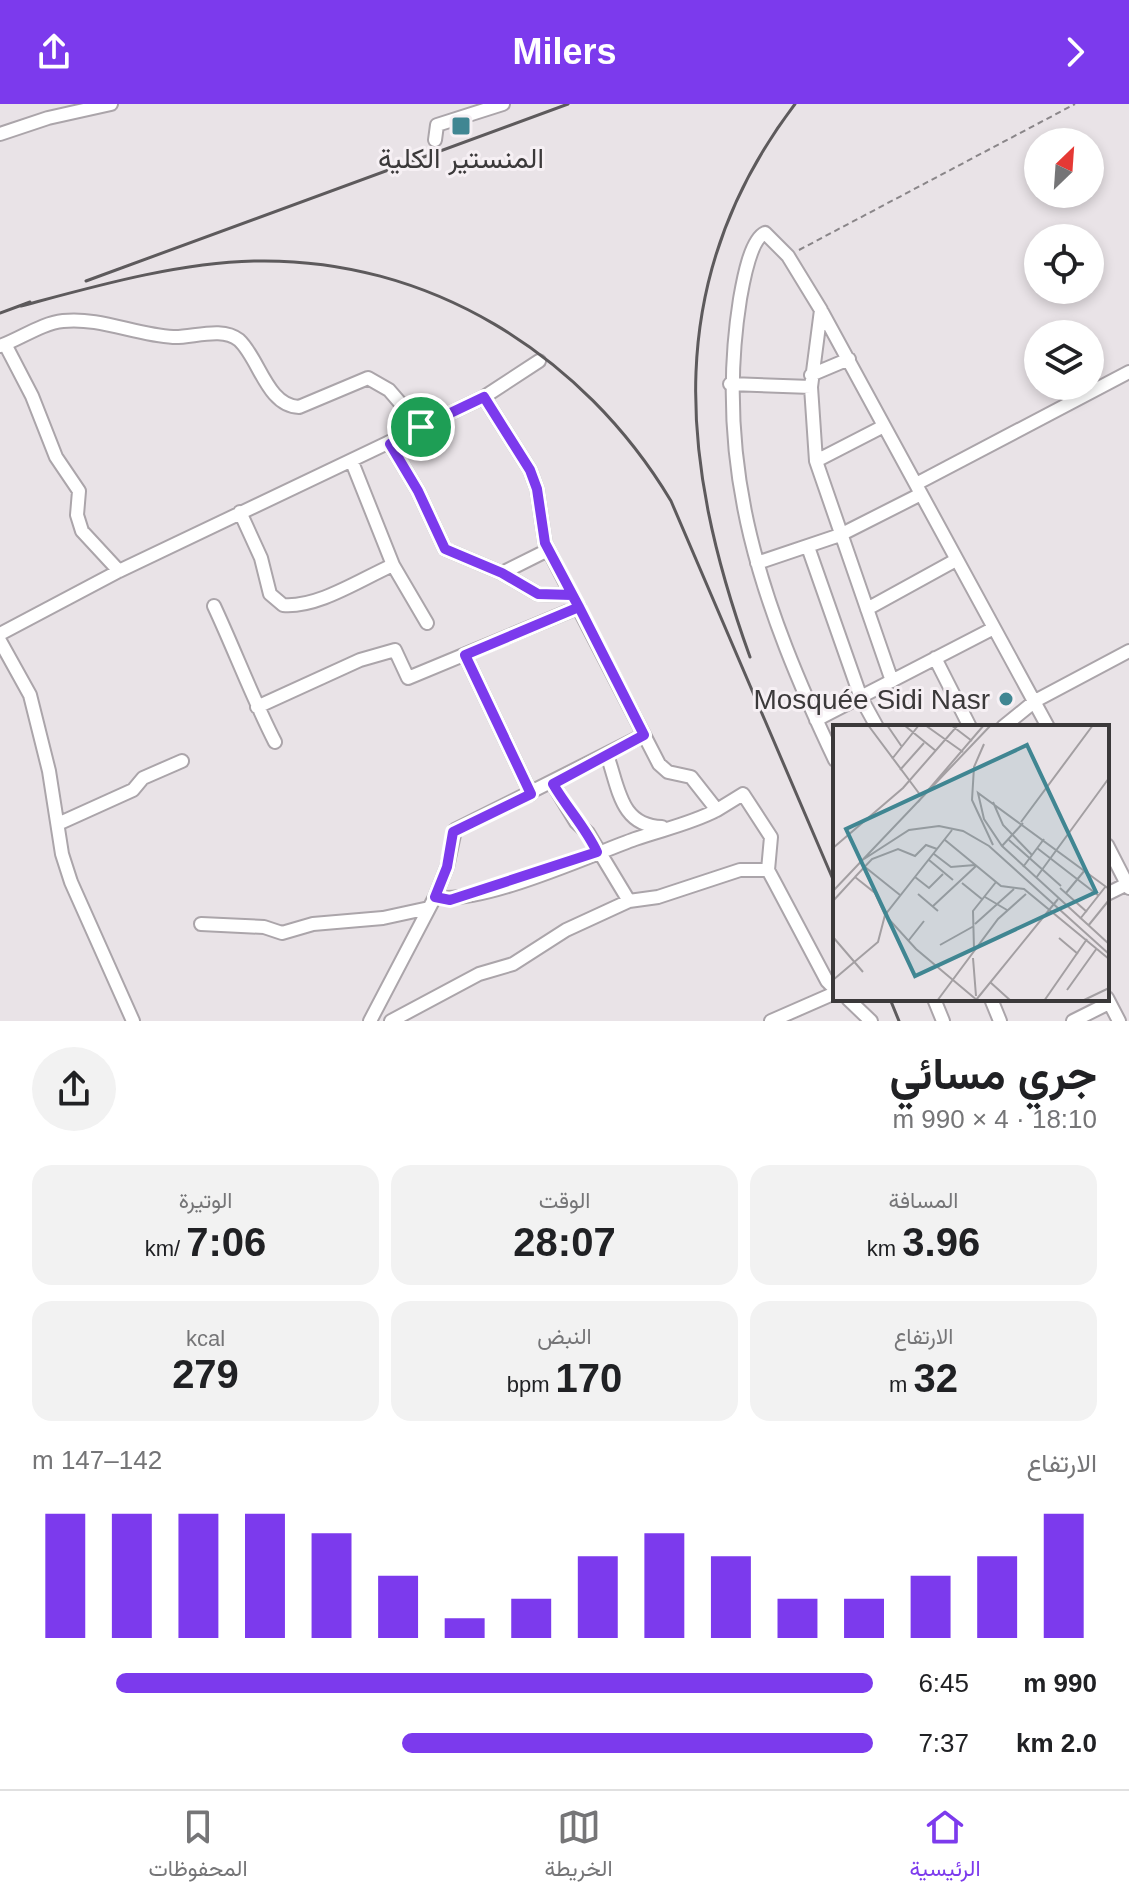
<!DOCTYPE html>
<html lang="ar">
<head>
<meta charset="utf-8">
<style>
  :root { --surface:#fff; --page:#f2f2f2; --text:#202124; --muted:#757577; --line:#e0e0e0; --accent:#7c3aed }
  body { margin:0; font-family:Arial,Vazirmatn,sans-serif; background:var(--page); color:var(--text); direction:rtl; height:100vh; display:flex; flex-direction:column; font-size:30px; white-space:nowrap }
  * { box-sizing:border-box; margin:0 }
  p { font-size:26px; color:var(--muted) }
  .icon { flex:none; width:44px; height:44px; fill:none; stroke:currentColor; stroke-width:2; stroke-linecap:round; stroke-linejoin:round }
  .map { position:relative; height:917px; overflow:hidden; direction:ltr }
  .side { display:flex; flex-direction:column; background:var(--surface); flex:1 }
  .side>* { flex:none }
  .needle { width:52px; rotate:25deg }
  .tools { position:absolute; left:1024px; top:24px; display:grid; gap:16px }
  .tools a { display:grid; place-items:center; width:80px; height:80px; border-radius:50%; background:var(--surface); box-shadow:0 4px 12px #0003; font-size:40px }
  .pin { position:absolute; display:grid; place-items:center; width:68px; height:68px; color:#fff; margin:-34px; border:4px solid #fff; border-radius:50%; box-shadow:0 2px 8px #0007 }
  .round { display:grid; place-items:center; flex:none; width:84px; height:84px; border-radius:42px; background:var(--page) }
  .summary { display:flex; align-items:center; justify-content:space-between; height:136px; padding:0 32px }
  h1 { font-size:44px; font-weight:700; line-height:60px }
  .figures { display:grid; grid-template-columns:repeat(3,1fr); gap:12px; height:136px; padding:8px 32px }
  .figures div { display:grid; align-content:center; border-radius:20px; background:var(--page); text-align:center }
  .figures b { font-size:40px; font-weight:700 }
  .figures small { font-size:22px; font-weight:400 }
  .figures p { font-size:22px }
  .chart { height:224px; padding:16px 32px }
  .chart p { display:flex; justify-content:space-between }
  .chart svg { width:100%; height:144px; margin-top:8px; stroke:var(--accent); stroke-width:6 }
  ul { padding:0 32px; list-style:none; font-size:26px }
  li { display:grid; grid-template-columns:128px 96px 1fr; align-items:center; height:60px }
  li i { height:20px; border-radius:10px; background:var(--accent) }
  header { display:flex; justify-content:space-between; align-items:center; height:104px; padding:0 32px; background:var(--accent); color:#fff; font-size:36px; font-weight:700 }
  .menu { display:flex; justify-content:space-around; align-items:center; height:112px; border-top:2px solid var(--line); background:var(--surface); font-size:22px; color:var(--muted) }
  .menu a { display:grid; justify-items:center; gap:4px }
  .menu .active { color:var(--accent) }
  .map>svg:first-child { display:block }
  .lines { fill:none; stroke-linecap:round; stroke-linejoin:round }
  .street-casing { stroke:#aba5aa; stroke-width:16 }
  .path { stroke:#8a8689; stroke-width:2; stroke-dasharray:6 4; stroke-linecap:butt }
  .street { stroke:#fff; stroke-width:12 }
  .rail { stroke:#5d5a5c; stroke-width:3 }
  .route-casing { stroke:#fff; stroke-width:16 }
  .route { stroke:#7c3aed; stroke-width:10 }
  .poi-dot { fill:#408692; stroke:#f6f0f4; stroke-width:3 }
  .labels { text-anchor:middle; stroke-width:6; stroke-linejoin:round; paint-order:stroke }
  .poi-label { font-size:28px; fill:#3b393a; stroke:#f6f0f4 }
  .inset-road { fill:none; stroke:#a39fa2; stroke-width:2 }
  .view { fill:#408692; fill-opacity:0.15; stroke:#408692; stroke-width:4 }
  .inset-edge { fill:none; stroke:#3b393a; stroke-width:4 }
</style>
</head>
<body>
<header><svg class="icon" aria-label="forward" viewBox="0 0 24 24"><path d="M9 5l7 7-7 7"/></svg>Milers<svg class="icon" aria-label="share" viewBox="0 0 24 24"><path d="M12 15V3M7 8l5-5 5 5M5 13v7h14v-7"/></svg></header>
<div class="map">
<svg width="1129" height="917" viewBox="0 0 1129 917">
  <rect width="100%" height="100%" fill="#e9e3e7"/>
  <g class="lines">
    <defs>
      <path id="street" d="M0,30L48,14L111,0
        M435,36L437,21L503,0
        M821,206L811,283L816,357L892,577
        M5,240L32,292L56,353L79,387L77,411L82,427L119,467
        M0,242C20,235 42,219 63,217C100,213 136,231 173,233C192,234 222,222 239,236C259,254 267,302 299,303L368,274L389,286L421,323
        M811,271L849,255
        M730,280L811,283
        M484,293L530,366L537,385L545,439L659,660L668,668L691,673L717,706L743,690L771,733L768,766L775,779L827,877L835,885
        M390,340L418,387L445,445L502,469L538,490L572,491
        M816,357L884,322
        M352,358L393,461L427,519
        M916,380L1129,268
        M240,408L261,454L270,490L283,501C318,504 361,475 393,461
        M808,443L861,594L877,623
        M757,459L840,431L921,390
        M502,469L548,446
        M214,502C235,547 252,593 275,638
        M867,505L956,456
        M0,530L119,467L484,293L539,257
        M0,537L30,591L49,667L62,750L71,778L133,917
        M465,551L531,690
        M935,554L970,623
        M257,603L360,556L395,546L408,574L579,503
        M816,616L994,524
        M1003,623L1035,597L1129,547
        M607,651C619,684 620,722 662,723
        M835,656C763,504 713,365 740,195C743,178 750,136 765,129L788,152L821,206L1048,623
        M553,680L576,718L588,729L629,797
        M60,719L133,686L143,674L182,657
        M1107,741L1129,784
        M1107,790L1127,780
        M435,793C481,801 588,752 635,735C664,725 690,720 717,706
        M201,820L264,823L282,829L313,820L383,814L429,804
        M1107,894L1119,917
        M848,895L871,917
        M934,895L943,917
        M991,895L1000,917
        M370,917L435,793L447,763L455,726L644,631
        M391,917L479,870L513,860L566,826L629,797L658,793L740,766H768
        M771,917L835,889
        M1073,917L1109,899"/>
    </defs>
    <use href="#street" class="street-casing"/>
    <path class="path" d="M799,146L1075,0"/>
    <use href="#street" class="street"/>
    <path class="rail" d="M86,177L568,0
      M21,202C96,182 176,159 254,157C428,153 583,250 671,397L835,780
      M0,209L30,198
      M750,553C679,356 662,175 795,0
      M890,895L899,917"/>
  </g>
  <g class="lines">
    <defs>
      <path id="route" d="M421,323L484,293L530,366L537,385L545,439L579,503L644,631L553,680C567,704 586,724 597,748L450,796L435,793L447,763L453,728L531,690L465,551L579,503L572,491L538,490L502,469L445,445L418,387L390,340L421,323"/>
    </defs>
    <use href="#route" class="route-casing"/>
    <use href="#route" class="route"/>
  </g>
  <g class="poi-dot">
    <rect x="451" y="12" width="20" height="20" rx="4"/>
    <circle cx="1006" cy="595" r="8"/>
  </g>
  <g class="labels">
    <g class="poi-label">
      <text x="461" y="64">المنستير الكلية</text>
      <text x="990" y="605" text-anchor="end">Mosquée Sidi Nasr</text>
    </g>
  </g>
  <g transform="translate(833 621)">
    <rect width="276" height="276" fill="#e9e3e7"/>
    <path class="inset-road" d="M35,0L88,71M54,0L69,22M71,0L103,26M92,0L130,27M118,0L139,16M151,19L141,42L139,75L160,120M59,34L86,0M67,45L91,18M85,77L151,0M160,77L170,100L199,130M188,97L260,0M112,115L168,161L191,164L276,234M176,115L228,161M169,121L190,98M0,123L70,63L125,0M204,123L266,171M101,129L118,142L142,140M31,134L76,105L106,101L130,106L156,121L276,229M96,135L120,155M32,142L67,170M190,142L211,114M22,152L39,134L65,124L82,131L93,120L104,124M82,152L96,163L110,149M203,153L276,53M129,158L150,175M227,163L254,187M276,164L145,68L151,94L169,121L276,219M0,166L158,0M233,168L252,145M85,169L105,186M152,172L174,185M0,176L22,152L42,168L52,190L83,224L145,276M99,182L143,141M247,194L273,161M142,199L181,164M255,201L276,175M0,212L30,247M226,213L245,229M76,215L91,196M107,220L141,201M141,224L140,186L163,157M140,233L143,271M0,255L45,217L52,190L119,105M157,257L178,276M234,265L264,223M143,275L225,174M104,276L165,194L193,169M211,276L254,214M249,276L276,263"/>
    <path class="view" d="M194,20L263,167L82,251L13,104Z"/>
    <rect width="276" height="276" class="inset-edge"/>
  </g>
</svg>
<div class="tools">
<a><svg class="needle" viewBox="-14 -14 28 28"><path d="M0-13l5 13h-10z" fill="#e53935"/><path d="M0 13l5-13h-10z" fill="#757577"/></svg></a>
<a><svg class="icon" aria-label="locate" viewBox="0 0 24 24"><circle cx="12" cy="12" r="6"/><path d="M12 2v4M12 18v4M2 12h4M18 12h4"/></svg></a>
<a><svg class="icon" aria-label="layers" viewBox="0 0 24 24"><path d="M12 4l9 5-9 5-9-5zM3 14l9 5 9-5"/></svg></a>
</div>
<div class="pin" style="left:421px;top:323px;background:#1e9e55"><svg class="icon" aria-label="arrive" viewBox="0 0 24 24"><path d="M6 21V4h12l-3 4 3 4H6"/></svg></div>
</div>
<section class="side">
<div class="summary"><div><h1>جري مسائي</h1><p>18:10 · 4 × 990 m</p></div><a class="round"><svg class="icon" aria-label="share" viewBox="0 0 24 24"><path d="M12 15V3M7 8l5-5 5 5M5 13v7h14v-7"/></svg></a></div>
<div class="figures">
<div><p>المسافة</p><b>3.96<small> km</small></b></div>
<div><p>الوقت</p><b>28:07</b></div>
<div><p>الوتيرة</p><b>7:06<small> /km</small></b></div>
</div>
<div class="figures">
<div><p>الارتفاع</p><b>32<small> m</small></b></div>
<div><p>النبض</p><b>170<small> bpm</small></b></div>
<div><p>kcal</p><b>279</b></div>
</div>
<div class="chart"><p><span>الارتفاع</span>142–147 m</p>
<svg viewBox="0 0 160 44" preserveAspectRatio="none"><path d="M5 44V6M15 44V6M25 44V6M35 44V6M45 44V12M55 44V25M65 44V38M75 44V32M85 44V19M95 44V12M105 44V19M115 44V32M125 44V32M135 44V25M145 44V19M155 44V6"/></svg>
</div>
<ul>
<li><b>990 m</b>6:45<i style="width:90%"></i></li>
<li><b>2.0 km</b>7:37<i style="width:56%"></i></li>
</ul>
</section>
<nav class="menu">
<a class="active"><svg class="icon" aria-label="home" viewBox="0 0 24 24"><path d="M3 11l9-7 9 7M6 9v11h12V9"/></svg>الرئيسية</a>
<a><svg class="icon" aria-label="map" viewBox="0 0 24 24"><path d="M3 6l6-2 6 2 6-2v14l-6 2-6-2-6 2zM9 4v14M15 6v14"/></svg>الخريطة</a>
<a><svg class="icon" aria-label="saved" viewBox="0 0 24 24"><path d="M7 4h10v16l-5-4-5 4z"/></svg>المحفوظات</a>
</nav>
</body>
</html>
